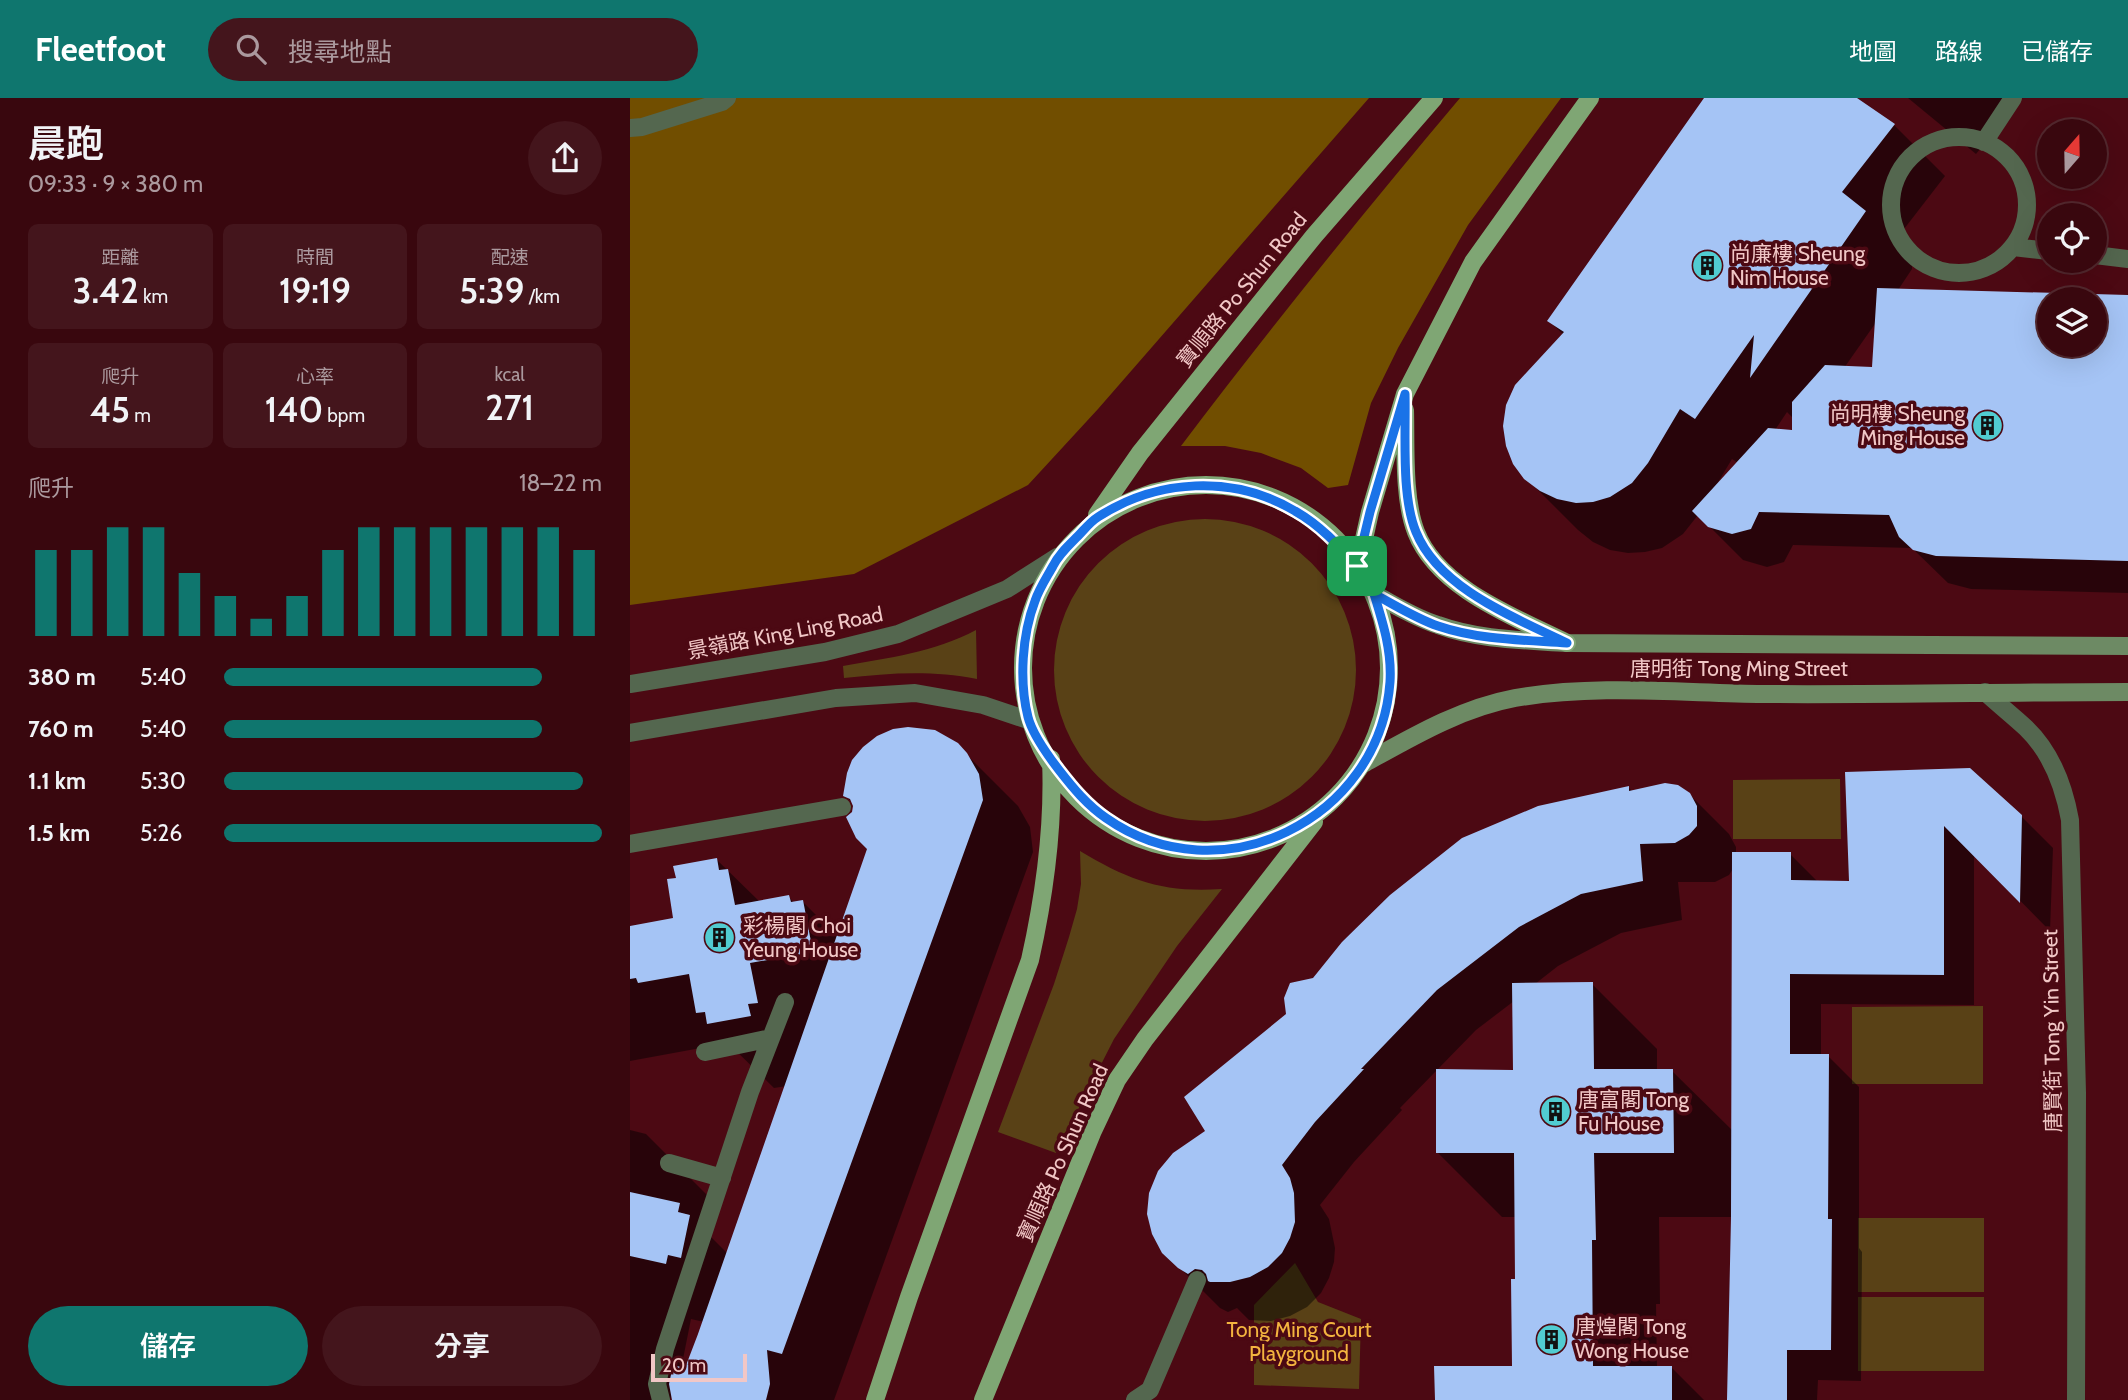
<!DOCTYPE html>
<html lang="zh-TW">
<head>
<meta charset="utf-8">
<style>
  :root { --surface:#39070e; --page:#44151c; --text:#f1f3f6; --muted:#ab999e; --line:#53282e; --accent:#0f766e }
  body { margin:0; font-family:Cabin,"Noto Sans TC",sans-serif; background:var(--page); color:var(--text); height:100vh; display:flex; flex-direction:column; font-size:26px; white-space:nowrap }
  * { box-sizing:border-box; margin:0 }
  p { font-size:23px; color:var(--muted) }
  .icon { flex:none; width:38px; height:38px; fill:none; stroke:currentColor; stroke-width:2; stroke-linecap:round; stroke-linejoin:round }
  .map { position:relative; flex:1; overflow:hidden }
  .panel { display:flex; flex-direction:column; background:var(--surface); width:630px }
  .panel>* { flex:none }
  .needle { width:46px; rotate:20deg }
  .controls { position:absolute; left:1407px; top:21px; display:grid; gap:14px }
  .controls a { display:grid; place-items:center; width:70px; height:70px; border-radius:50%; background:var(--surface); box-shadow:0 7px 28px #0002,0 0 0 2px var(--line); font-size:35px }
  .scale { position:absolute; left:21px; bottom:18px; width:96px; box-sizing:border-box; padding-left:7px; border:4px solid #f1c7c6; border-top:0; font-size:19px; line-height:24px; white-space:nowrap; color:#f1c7c6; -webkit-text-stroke:5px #4c0913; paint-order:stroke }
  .pin { position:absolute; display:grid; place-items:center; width:60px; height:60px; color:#fff; margin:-30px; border-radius:14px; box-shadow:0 4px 10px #0006 }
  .round { display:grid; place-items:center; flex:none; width:74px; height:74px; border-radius:37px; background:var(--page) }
  .headline { display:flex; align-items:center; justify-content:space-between; height:119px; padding:0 28px }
  h1 { font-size:38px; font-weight:600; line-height:52px }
  .figures { display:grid; grid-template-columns:repeat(3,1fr); gap:10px; height:119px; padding:7px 28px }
  .figures div { display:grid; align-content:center; border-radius:10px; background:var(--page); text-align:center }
  .figures b { font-size:35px; font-weight:600 }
  .figures small { font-size:19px; font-weight:400 }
  .figures p { font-size:19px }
  .chart { height:196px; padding:14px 28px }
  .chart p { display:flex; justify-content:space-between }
  .chart svg { width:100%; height:126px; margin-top:7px; stroke:var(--accent); stroke-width:6 }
  .primary-button { display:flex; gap:14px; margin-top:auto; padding:14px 28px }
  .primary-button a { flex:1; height:80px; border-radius:42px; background:var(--accent); color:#fff; font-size:28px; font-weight:600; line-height:80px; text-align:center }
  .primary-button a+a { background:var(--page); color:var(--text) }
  ul { padding:0 28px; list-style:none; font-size:23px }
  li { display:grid; grid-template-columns:112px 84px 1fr; align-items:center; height:52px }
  li i { height:18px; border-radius:9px; background:var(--accent) }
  header { display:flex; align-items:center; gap:42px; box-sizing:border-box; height:98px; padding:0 35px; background:var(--accent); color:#fff }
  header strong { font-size:33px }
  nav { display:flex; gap:38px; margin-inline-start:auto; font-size:24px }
  .search { width:490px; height:63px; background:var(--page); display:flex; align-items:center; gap:18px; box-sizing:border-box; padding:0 24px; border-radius:38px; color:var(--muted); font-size:26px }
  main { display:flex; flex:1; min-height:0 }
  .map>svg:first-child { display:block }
  .green { fill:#594116 }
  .forest { fill:#714e00 }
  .shadow { fill:#0007; fill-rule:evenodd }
  .building { fill:#a5c4f5; fill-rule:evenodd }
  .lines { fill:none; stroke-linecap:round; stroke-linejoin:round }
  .service { stroke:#54674f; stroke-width:18 }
  .minor { stroke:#54674f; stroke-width:18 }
  .tertiary { stroke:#54674f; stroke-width:18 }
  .secondary { stroke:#6d8a64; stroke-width:18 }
  .primary { stroke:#7fa674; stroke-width:18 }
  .route-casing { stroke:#fff; stroke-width:14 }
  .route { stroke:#1a73e8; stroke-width:9 }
  .labels { text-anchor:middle; stroke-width:7; stroke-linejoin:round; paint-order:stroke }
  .poi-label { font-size:21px; fill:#f1c7c6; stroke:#4c0913; text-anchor:start }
  .street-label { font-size:21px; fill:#f1c7c6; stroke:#4c0913 }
  .park-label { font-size:21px; fill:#f3b43f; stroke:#4c0913 }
</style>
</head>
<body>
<header>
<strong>Fleetfoot</strong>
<div class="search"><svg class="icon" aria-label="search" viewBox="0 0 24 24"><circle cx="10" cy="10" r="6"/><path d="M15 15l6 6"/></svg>搜尋地點</div>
<nav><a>地圖</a><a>路線</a><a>已儲存</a></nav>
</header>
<main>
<section class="panel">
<div class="headline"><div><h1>晨跑</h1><p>09:33 · 9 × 380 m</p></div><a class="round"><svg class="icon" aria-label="share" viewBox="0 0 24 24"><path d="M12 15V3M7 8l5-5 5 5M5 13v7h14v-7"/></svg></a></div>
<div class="figures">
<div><p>距離</p><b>3.42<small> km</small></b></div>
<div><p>時間</p><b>19:19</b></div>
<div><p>配速</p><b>5:39<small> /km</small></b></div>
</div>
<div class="figures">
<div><p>爬升</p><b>45<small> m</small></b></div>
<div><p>心率</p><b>140<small> bpm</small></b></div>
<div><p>kcal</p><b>271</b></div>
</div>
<div class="chart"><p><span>爬升</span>18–22 m</p>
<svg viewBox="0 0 160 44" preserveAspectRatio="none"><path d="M5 44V14M15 44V14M25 44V6M35 44V6M45 44V22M55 44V30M65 44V38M75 44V30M85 44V14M95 44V6M105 44V6M115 44V6M125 44V6M135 44V6M145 44V6M155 44V14"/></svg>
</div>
<ul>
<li><b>380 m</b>5:40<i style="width:84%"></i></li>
<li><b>760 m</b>5:40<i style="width:84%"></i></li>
<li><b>1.1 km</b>5:30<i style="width:95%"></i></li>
<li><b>1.5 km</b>5:26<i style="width:100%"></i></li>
</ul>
<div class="primary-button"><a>儲存</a><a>分享</a></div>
</section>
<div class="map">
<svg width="1498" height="1302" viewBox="0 0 1498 1302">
  <rect width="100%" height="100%" fill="#4c0913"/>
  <path class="green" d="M424 572a151 151 0 1 1 302 0a151 151 0 1 1-302 0Z
    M346,532L347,581C301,572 260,575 214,580L213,568C258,560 305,554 346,532Z
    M1210,681L1211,741H1103V682Z
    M450,753C500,783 534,795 592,791L547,848L484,941L426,1055L368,1034L424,886L439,839L447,811L451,786Z
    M1353,908V986H1222V909Z
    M1228,1120H1354V1194H1228Z
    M665,1165L688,1204L731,1221L729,1291L624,1287V1207Z
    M1228,1199H1354V1273H1228Z"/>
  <path class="forest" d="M0,0H739L468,311L398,387L224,476L0,507Z
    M830,0H931L838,127L768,250L741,305L718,387L698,390L671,370L631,355L595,348H551C641,229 734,114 830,0Z"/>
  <path class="shadow" d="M1076,0H1223L1264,27L1315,78L1264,144L1282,163V171L1268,192L1498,199V495L1341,491L1318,485L1282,450L1163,447L1154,464L1137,469L1113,462L1068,417L1053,436L1032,450L1015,454L998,455L980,452L963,444L948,432L896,380L934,237L919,223ZM1419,201H1465V247H1419ZM1247,223L1244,271L1214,270ZM1157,314L1164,321V334L1145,332ZM1102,361L1108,365L1087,386Z
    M1278,0H1392L1346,56Z
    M327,647L388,708L400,729L403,754L204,1302H43L42,1296L40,1302H0V1032L16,1036L81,1101L80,1138L98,1156L157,988L144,990L98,945L0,963V829L45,822L48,781L87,762L130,804L159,799L164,805L173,804L208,839L239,751L224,714L225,707L215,697ZM61,1221L74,1224L56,1273L51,1271Z
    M1217,675L1391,718L1423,750L1420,833L1344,756V907L1191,906V958H1198L1229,989V1150L1232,1154L1231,1283L1188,1282L1187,1302H1099L1102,1119H1029L1030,1206H1026L1027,1270H1042L1074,1302H806L884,1270L886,1119H872L807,1054L885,973L884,903L846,932L770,1010L772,1012L724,1064L690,1107L699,1121L705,1150L704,1164L699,1180L691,1195L677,1209L660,1218L641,1223L619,1222L607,1210L598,1214L590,1210L534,1154L578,1034L684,881L999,690L1003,694L1059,696L1099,736L1106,749V756H1160L1188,784L1221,785ZM1103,771V1033L1042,973H1027V951L962,886H905L928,868L991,835L1052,822L1048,784H1085L1099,777Z"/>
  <path class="building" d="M1074,0H1227L1265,26L1212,94L1236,113L1120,280L1124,237L1065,321L1050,311L1018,365L1002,385L980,399L963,404L946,405L927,401L910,393L894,381L883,366L876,348L873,328L876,307L885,287L934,234L917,223Z
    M1247,190L1498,197V463L1306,458L1283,452L1269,439L1259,417L1129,414L1121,431L1102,436L1078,429L1062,413L1138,330L1162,332V304L1195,267L1242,269ZM1419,201H1465V247H1419Z
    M278,629L305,632L328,645L337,655L349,676L353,702L152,1256L137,1252L140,1286L136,1302H42L39,1286L43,1267L55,1270L68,1236L237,751L226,740L216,719L222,714L223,708L220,701L213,698L217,675L222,662L233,649L247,638L263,631Z
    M1340,670L1392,717L1390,805L1314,728V877L1160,876V956H1199L1198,1121H1202L1201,1252H1157V1302H1097L1101,1120L1102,754H1161V782L1219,783L1215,674Z
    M1035,685L1048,687L1060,695L1067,708V728L1059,737L1045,745L1010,746L1013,783L951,796L889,829L807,892L731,971H734L685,1024L652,1067L660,1080L664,1095L665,1124L660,1140L652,1155L638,1169L620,1179L600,1184H580L578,1183L576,1176L572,1172L565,1171L558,1176L548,1170L532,1155L522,1136L517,1116L519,1095L528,1073L543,1055L575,1033L554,999L656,916L654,900L660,885L683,880L712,844L760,797L832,740L908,708L999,688V693Z
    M87,760L89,772L98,771L105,807L159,797L161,804L173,802L183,854L120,865L128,905L118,906L121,918L77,926L75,914L66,915L59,876L8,885L6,880L0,881V828L43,820L37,781L46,780L43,768Z
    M963,884L964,971H1043L1044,1055H964L966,1142H962L963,1268H1042V1302H805L804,1268H882L881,1181H885L884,1055H806V971L883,972L882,885Z
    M0,1094L50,1105L48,1114L60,1117L51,1160L38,1157L36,1166L0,1158Z"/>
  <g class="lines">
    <path class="service" d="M1261 107a68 68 0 1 1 136 0a68 68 0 1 1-136 0Z
      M1354,44L1383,0
      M1383,149L1419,153
      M1465,157L1498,161
      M0,746L212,709
      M75,954L141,940
      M39,1065L92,1080
      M31,1302L27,1286L35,1251L120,994L155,904
      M505,1302L520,1292L567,1182"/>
    <path class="minor" d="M0,30L12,29L92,4L97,0
      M1355,594C1368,606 1383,618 1396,630C1421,654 1434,689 1440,722L1447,995L1446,1302"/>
    <path class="tertiary" d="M0,586L195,554L268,536L377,491L427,459
      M0,635L206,600L285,595L353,607L398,622"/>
    <path class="secondary" d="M744,496C765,507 785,520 808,527C849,542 894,542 937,545L1498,548
      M735,665C782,639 831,610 885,600C966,586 1051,595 1133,596C1255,597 1376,594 1498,594"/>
    <path class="primary" d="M775,312C776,348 773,401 786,434C808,491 887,520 937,545
      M393 570a183 183 0 1 1 366 0a183 183 0 1 1-366 0Z
      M467,417L510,355L684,138L804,0
      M728,468L740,414L775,296L843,164L960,0
      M245,1302L279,1199L400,862C415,795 424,730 421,661
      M353,1302L462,1035L487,982L515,941L684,724"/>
  </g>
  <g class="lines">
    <defs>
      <path id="route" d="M775,296C776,336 771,398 786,434C809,491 886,520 937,545C894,542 849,542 808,528C785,520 765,507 744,496C753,525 762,553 760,584C750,722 590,800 476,720C457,707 443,690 429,672C419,659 402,635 398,619C389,583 392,537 405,503C409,491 417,479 423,468C429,456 438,448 448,438C454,432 460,424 468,419C527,381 603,376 665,413C690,427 708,447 727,468L740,414Z"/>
    </defs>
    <use href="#route" class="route-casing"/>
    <use href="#route" class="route"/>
  </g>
  <defs>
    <symbol id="building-disc" viewBox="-11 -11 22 22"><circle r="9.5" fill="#51ccd1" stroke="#4c0913"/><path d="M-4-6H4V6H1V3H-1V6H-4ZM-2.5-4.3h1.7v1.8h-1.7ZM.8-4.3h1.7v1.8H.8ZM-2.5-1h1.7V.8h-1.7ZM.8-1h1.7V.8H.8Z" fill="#111"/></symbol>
  </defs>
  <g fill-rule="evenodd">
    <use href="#building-disc" x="1060" y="150" width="35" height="35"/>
    <use href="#building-disc" x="1340" y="310" width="35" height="35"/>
    <use href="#building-disc" x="72" y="822" width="35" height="35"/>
    <use href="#building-disc" x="908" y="996" width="35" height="35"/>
    <use href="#building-disc" x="904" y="1224" width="35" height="35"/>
  </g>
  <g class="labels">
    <g class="poi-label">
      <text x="1100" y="163">尚廉樓 Sheung<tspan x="1100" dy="24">Nim House</tspan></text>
      <text x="1335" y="323" text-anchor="end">尚明樓 Sheung<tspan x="1335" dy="24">Ming House</tspan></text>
      <text x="113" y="835">彩楊閣 Choi<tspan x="113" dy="24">Yeung House</tspan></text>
      <text x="948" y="1009">唐富閣 Tong<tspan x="948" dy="24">Fu House</tspan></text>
      <text x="945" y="1236">唐煌閣 Tong<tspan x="945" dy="24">Wong House</tspan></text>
    </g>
    <g class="street-label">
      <text transform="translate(612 192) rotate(-51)" y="7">寶順路 Po Shun Road</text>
      <text transform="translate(155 535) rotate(-11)" y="7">景嶺路 King Ling Road</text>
      <text x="1109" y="578">唐明街 Tong Ming Street</text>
      <text transform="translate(1422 933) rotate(-91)" y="7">唐賢街 Tong Yin Street</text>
      <text transform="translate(433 1055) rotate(-66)" y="7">寶順路 Po Shun Road</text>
    </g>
    <g class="park-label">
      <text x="669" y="1239">Tong Ming Court<tspan x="669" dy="24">Playground</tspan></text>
    </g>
  </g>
</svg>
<div class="controls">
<a><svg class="needle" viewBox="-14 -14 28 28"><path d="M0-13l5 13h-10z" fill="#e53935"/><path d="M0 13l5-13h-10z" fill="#ab999e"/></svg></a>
<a><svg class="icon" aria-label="locate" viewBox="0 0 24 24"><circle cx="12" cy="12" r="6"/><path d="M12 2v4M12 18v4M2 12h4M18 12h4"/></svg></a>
<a><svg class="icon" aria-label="layers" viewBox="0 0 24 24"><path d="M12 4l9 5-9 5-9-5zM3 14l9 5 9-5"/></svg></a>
</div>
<div class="scale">20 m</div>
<div class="pin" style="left:727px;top:468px;background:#1e9e55"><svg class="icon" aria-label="arrive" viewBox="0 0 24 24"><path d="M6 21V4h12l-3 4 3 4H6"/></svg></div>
</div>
</main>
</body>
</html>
